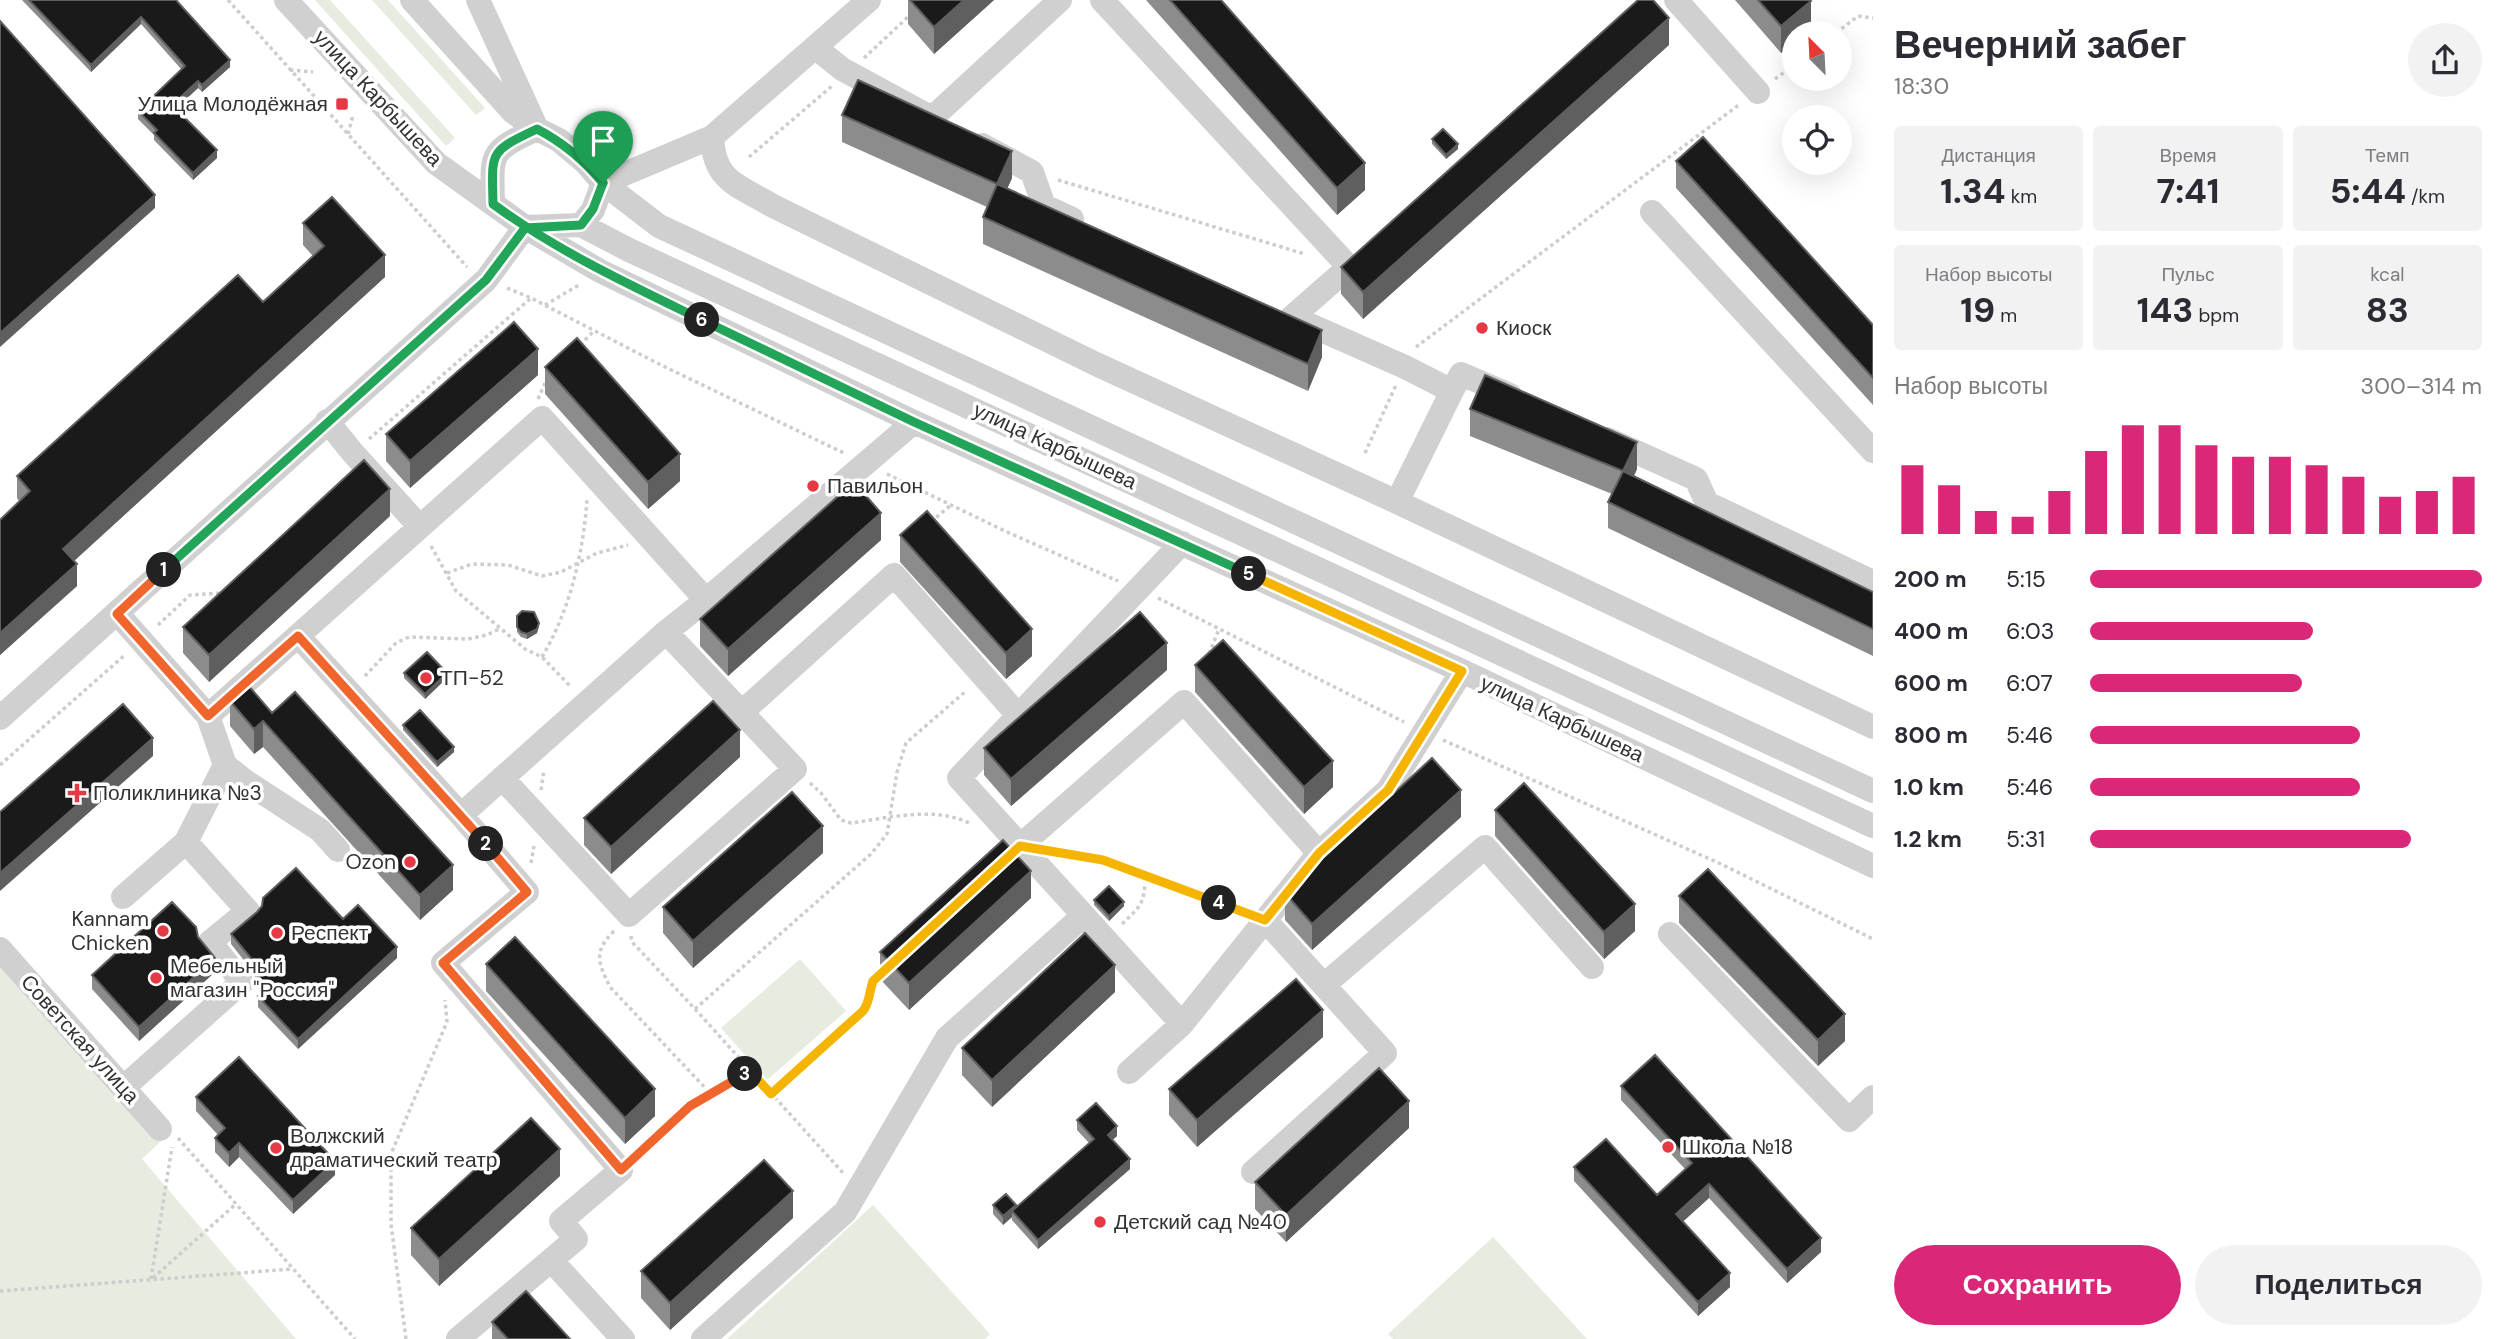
<!DOCTYPE html>
<html lang="ru">
<head>
<meta charset="utf-8">
<style>
  :root { --surface:#fff; --page:#f2f2f3; --text:#2b2b33; --muted:#7c7c81; --accent:#db2777 }
  body { margin:0; font-family:"DM Sans",sans-serif; background:var(--page); color:var(--text); height:100vh; display:flex; flex-direction:column; font-size:26px; white-space:nowrap }
  * { box-sizing:border-box; margin:0 }
  p { font-size:23px; color:var(--muted) }
  .icon { flex:none; width:38px; height:38px; fill:none; stroke:currentColor; stroke-width:2; stroke-linecap:round; stroke-linejoin:round }
  .map { position:relative; flex:1; overflow:hidden }
  .details { display:flex; flex-direction:column; background:var(--surface); width:630px }
  .details>* { flex:none }
  .needle { width:46px; rotate:336deg }
  .controls { position:absolute; left:1782px; top:21px; display:grid; gap:14px }
  .controls a { display:grid; place-items:center; width:70px; height:70px; border-radius:50%; background:var(--surface); box-shadow:0 7px 28px #0002; font-size:35px }
  .pin { position:absolute; display:grid; place-items:center; width:60px; height:60px; color:#fff; margin:-72px -30px; border-radius:50% 50% 50% 0; rotate:-45deg; box-shadow:0 0 7px #0007 }
  .pin .icon { rotate:45deg }
  .km { position:absolute; width:35px; height:35px; margin:-18px; border-radius:50%; background:#222; color:#fff; font-size:19px; line-height:35px; text-align:center }
  .round { display:grid; place-items:center; flex:none; width:74px; height:74px; border-radius:37px; background:var(--page) }
  .summary { display:flex; align-items:center; justify-content:space-between; height:119px; padding:0 21px }
  h1 { font-size:38px; font-weight:700; line-height:52px }
  .metrics { display:grid; grid-template-columns:repeat(3,1fr); gap:10px; height:119px; padding:7px 21px }
  .metrics div { display:grid; align-content:center; border-radius:7px; background:var(--page); text-align:center }
  .metrics b { font-size:35px; font-weight:700 }
  .metrics small { font-size:19px; font-weight:400 }
  .metrics p { font-size:19px }
  .chart { height:196px; padding:14px 21px }
  .chart p { display:flex; justify-content:space-between }
  .chart svg { width:100%; height:126px; margin-top:7px; stroke:var(--accent); stroke-width:6 }
  .cta { display:flex; gap:14px; margin-top:auto; padding:14px 21px }
  .cta a { flex:1; height:80px; border-radius:42px; background:var(--accent); color:#fff; font-size:28px; font-weight:700; line-height:80px; text-align:center }
  .cta a+a { background:var(--page); color:var(--text) }
  ul { padding:0 21px; list-style:none; font-size:23px }
  li { display:grid; grid-template-columns:112px 84px 1fr; align-items:center; height:52px }
  li i { height:18px; border-radius:9px; background:var(--accent) }
  main { display:flex; flex:1; min-height:0 }
  .map>svg:first-child { display:block }
  .green { fill:#e6ecdf }
  .lines { fill:none; stroke-linecap:round; stroke-linejoin:round }
  .path { stroke:#cdcdcd; stroke-width:3.5; stroke-dasharray:3.5 3.5; stroke-linecap:butt }
  .minor { stroke:#d0d0d0; stroke-width:24 }
  .wall { fill:#8c8c8c }
  .shaded-wall { fill:#5f5f5f }
  .building { fill:#1a1a1a; stroke:#5f5f5f; stroke-width:2 }
  .split-1-casing { stroke:#fff; stroke-width:14 }
  .split-2-casing { stroke:#fff; stroke-width:14 }
  .split-3-casing { stroke:#fff; stroke-width:14 }
  .split-4-casing { stroke:#fff; stroke-width:14 }
  .split-5-casing { stroke:#fff; stroke-width:14 }
  .split-6-casing { stroke:#fff; stroke-width:14 }
  .split-7-casing { stroke:#fff; stroke-width:14 }
  .split-1 { stroke:#22a559; stroke-width:9 }
  .split-2 { stroke:#f0652b; stroke-width:9 }
  .split-3 { stroke:#f0652b; stroke-width:9 }
  .split-4 { stroke:#f5b400; stroke-width:9 }
  .split-5 { stroke:#f5b400; stroke-width:9 }
  .split-6 { stroke:#22a559; stroke-width:9 }
  .split-7 { stroke:#22a559; stroke-width:9 }
  .poi-dot { fill:#e63946; stroke:#fff; stroke-width:2.5 }
  .labels { text-anchor:middle; stroke-width:7; stroke-linejoin:round; paint-order:stroke }
  .street-label { font-size:21px; fill:#333; stroke:#fff }
  .poi-label { font-size:21px; fill:#333; stroke:#fff; text-anchor:start }
</style>
</head>
<body>
<main>
<div class="map">
<svg width="1873" height="1339" viewBox="0 0 1873 1339">
  <rect width="100%" height="100%" fill="#fff"/>
  <path class="green" d="M315,0H330L455,138L446,146Z
    M372,0H388L485,108L476,115Z
    M0,957L161,1141L142,1159L296,1339H0Z
    M800,959L846,1011L767,1080L721,1028Z
    M873,1205L990,1334L985,1339H727Z
    M1493,1237L1587,1339H1393L1388,1334Z"/>
  <g class="lines">
    <path class="path" d="M228,0L467,267
      M1836,33L1858,16L1873,18
      M864,58L909,16
      M290,70L313,72
      M1775,79L1794,65
      M348,134L353,115
      M749,157L832,86
      M1058,180L1305,254
      M507,288L531,298L661,365L846,454
      M545,305L579,285
      M580,345L594,331
      M1416,347L1740,104
      M538,399L546,381
      M369,439L531,298
      M1365,453L1396,385
      M887,474L1007,532L1118,581
      M931,522L951,505
      M431,546L456,591L525,649L542,657L571,687
      M447,573L472,564L508,565L542,576L561,572L597,553L628,545
      M1158,598L1404,722
      M158,625L190,595L222,593
      M1209,654L1219,629
      M542,657C570,610 583,554 587,500
      M365,676L396,643L409,637L468,639L487,635L499,629
      M1443,740L1721,864L1873,939
      M0,765L126,654
      M810,783L821,793L841,820L851,823C888,818 934,806 969,823
      M541,790L544,770
      M1055,852L1103,860L1243,912
      M531,863L534,846
      M1122,924C1141,906 1145,903 1145,876
      M614,931C593,952 598,962 610,987L711,1094
      M631,936L632,942L695,1009L871,854L887,834L897,772L906,743L966,691
      M695,1009L844,1174
      M771,1094L863,1011C874,996 865,988 882,973
      M178,1138L355,1339
      M635,1156L690,1106L750,1071
      M153,1278L236,1204
      M151,1279L172,1147
      M0,1291L293,1269
      M406,1339L391,1224V1154L447,1022L445,1000"/>
    <path class="minor" d="M286,0L436,163L525,227L600,271L914,422L1462,671L1873,866
      M412,0L513,112L537,129L559,140L585,162L603,183L659,226L1873,791
      M478,0L537,129
      M1102,0L1349,267L1292,317
      M1676,0L1758,92
      M816,48L842,69L932,118L1060,0
      M712,137C714,182 738,185 773,206L1098,365L1397,502L1873,727
      M982,145L1032,172L1044,206L1072,219
      M603,183L712,137L869,0
      M493,204C492,152 488,152 537,129
      M1652,212L1873,451
      M581,225L593,210L603,183
      M525,227L581,225L629,250L1873,826
      M1294,318L1405,367L1452,391L1397,502
      M1452,391L1461,374L1510,395
      M327,421L353,453L420,527
      M1607,439L1696,479L1707,503L1873,582
      M706,600L914,422
      M117,613L208,716L542,418L706,600L666,632L461,815
      M298,636L461,815L527,892L443,963L621,1170L561,1221L576,1239L458,1339
      M742,712L894,575L1017,714
      M0,718L486,280L525,227
      M225,765L245,781L320,830L338,850
      M502,778L629,915L795,769L666,632
      M1020,846L1184,702L1319,853
      M123,897L186,842L225,765L208,716
      M1670,934L1849,1120L1873,1097
      M0,949L160,1129
      M1324,985L1485,847L1592,967
      M1182,1024L959,778L1182,543
      M1129,1072L1182,1024L1319,853L1388,790L1462,671
      M123,1088L242,982L210,942L248,911L186,842
      M1253,1172L1385,1053L1265,920
      M551,1260L623,1339
      M703,1339L845,1212L947,1038L1083,916"/>
  </g>
  <path class="wall" d="M22,0H176L230,67L202,92L198,88L176,109L217,158L193,180L154,140V135L138,119V111L182,70L141,24L91,72Z
    M908,0H994L934,54L908,24Z
    M1146,0H1221L1365,190L1337,215Z
    M1735,0H1810L1811,28L1781,53Z
    M1669,45L1363,319L1341,294V267Z
    M842,115L1012,178L1007,189L1322,357L1308,391L983,244V217L987,207L842,142Z
    M1432,139L1458,149L1446,159L1432,144Z
    M1676,161L1873,325V405L1676,188Z
    M303,223L385,277L74,561L77,586L0,655V520L20,502L17,498V476L263,302L313,256L303,245Z
    M545,367L680,481L648,509L545,394Z
    M538,375L410,488L386,461V434Z
    M1470,409L1637,469L1634,476L1873,592V656L1608,528V502L1612,494L1470,436Z
    M390,516L209,682L183,653V627Z
    M900,535L1032,656L1006,679L900,562Z
    M881,540L728,676L700,646V619Z
    M517,616L539,627L537,633L527,639L521,637L517,632Z
    M1195,665L1333,787L1304,814L1195,692Z
    M1167,670L1011,806L984,775V748Z
    M404,673L447,678L425,699L404,678Z
    M230,701L272,713L453,890L420,920L263,747L254,754L230,726Z
    M403,725L454,752L437,767L403,730Z
    M740,757L611,874L584,845V818Z
    M1495,810L1635,931L1604,959L1495,836Z
    M1461,817L1312,950L1285,920V893Z
    M823,853L693,968L663,933V907Z
    M1679,896L1845,1041L1818,1066L1679,923Z
    M1031,898L909,1010L880,979V952Z
    M1094,900L1124,906L1109,921L1094,905Z
    M343,919L397,958L298,1049L258,1007V996L263,992L256,985L254,973L231,944V934Z
    M198,937L215,972L139,1041L92,989V975Z
    M486,964L655,1116L625,1144L486,991Z
    M1115,992L992,1107L962,1075V1048Z
    M1323,1037L1197,1147L1169,1115V1089Z
    M1621,1086L1821,1252L1787,1283L1709,1198L1683,1221L1730,1287L1698,1316L1574,1181V1167L1657,1195L1685,1169L1621,1100Z
    M196,1097L335,1175L293,1214L239,1157L229,1167L215,1152V1138L218,1135L196,1111Z
    M1077,1120L1117,1136L1112,1140L1130,1169L1038,1249L1012,1220V1217L1003,1225L993,1214V1205L1016,1208L1089,1143L1077,1130Z
    M1409,1128L1286,1242L1255,1209V1182Z
    M560,1176L439,1286L411,1255V1228Z
    M793,1218L670,1330L641,1298V1271Z
    M492,1322L570,1339H492Z"/>
  <path class="shaded-wall" d="M964,0H994L934,54V27Z
    M1811,1V28L1804,33H1794V42L1781,53V26Z
    M141,17V24L91,72V65Z
    M1669,18V45L1363,319V292Z
    M230,60V67L202,92V85Z
    M198,81V88L172,112V105Z
    M1458,144V149L1446,159V155Z
    M217,150V158L193,180V173Z
    M1012,151V178L997,211V184Z
    M1365,163V190L1337,215V188Z
    M155,195V208L0,347V333Z
    M385,255V277L63,571V549Z
    M1322,330V357L1308,391V364Z
    M538,349V375L410,488V461Z
    M1637,442V469L1623,498V471Z
    M680,454V481L648,509V482Z
    M390,489V516L209,682V655Z
    M881,513V540L728,676V649Z
    M77,564V586L0,655V633Z
    M539,623L537,633L527,639V634Z
    M1032,629V656L1006,679V653Z
    M1167,643V670L1011,806V779Z
    M447,673V678L425,699V694Z
    M263,721V747L254,754V729Z
    M740,730V757L611,874V847Z
    M153,738V756L0,891V873Z
    M454,747V752L437,767V762Z
    M1333,761V787L1304,814V787Z
    M1461,790V817L1312,950V924Z
    M823,826V853L693,968V941Z
    M453,865V890L420,920V895Z
    M1031,871V898L909,1010V983Z
    M1124,902V906L1109,921V916Z
    M1635,904V931L1604,959V932Z
    M397,947V958L298,1049V1039Z
    M215,958V972L139,1041V1027Z
    M1115,965V992L992,1107V1080Z
    M1323,1010V1037L1197,1147V1120Z
    M1845,1014V1041L1818,1066V1040Z
    M655,1089V1116L625,1144V1118Z
    M1409,1101V1128L1286,1242V1215Z
    M1117,1126V1136L1108,1144V1135Z
    M239,1143V1157L229,1167V1153Z
    M560,1149V1176L439,1286V1259Z
    M1130,1159V1169L1038,1249V1240Z
    M335,1161V1175L293,1214V1200Z
    M1709,1184V1198L1676,1228V1214Z
    M793,1191V1218L670,1330V1303Z
    M1016,1205V1215L1012,1211V1217L1003,1225V1216Z
    M1821,1238V1252L1787,1283V1269Z
    M1730,1273V1287L1698,1316V1302Z"/>
  <path class="building" d="M29,0H176L230,60L202,85L198,81L172,105L217,150L193,173L154,133L157,130L138,111L185,66L141,17L91,65Z
    M910,0H964L934,27Z
    M1170,0H1221L1365,163L1337,188Z
    M1638,0H1653L1669,18L1363,292L1341,267Z
    M1758,0H1810L1811,1L1781,26Z
    M0,21L155,195L0,333Z
    M858,80L1012,151L997,184L842,115Z
    M1443,129L1458,144L1446,155L1432,139Z
    M1703,137L1873,325V378L1676,161Z
    M997,184L1322,330L1308,364L983,217Z
    M332,197L385,255L63,549L77,564L0,633V520L30,491L17,476L238,275L263,302L324,246L303,223Z
    M514,322L538,349L410,461L386,434Z
    M577,338L680,454L648,482L545,367Z
    M1485,375L1637,442L1623,471L1470,409Z
    M364,460L390,489L209,655L183,627Z
    M1623,471L1873,592V629L1608,502Z
    M854,482L881,513L728,649L700,619Z
    M927,511L1032,629L1006,653L900,535Z
    M522,611L534,612L539,623L537,629L527,634L521,632L517,627V616Z
    M1140,612L1167,643L1011,779L984,748Z
    M1223,640L1333,761L1304,787L1195,665Z
    M427,652L447,673L425,694L404,673Z
    M248,685L272,713L295,692L453,865L420,895L263,721L254,729L230,701Z
    M713,701L740,730L611,847L584,818Z
    M123,704L153,738L0,873V812Z
    M420,710L454,747L437,762L403,725Z
    M1432,758L1461,790L1312,924L1285,893Z
    M1524,783L1635,904L1604,932L1495,810Z
    M792,792L823,826L693,941L663,907Z
    M1003,840L1031,871L909,983L880,952Z
    M296,868L343,919L358,905L397,947L298,1039L258,996L268,987L256,974L254,962L231,934L257,912L262,906L263,898Z
    M1708,869L1845,1014L1818,1040L1679,896Z
    M1109,886L1124,902L1109,916L1094,900Z
    M172,902L196,927L198,937L215,958L139,1027L92,975Z
    M1085,933L1115,965L992,1080L962,1048Z
    M515,937L655,1089L625,1118L486,964Z
    M1296,979L1323,1010L1197,1120L1169,1089Z
    M1655,1055L1821,1238L1787,1269L1709,1184L1676,1214L1730,1273L1698,1302L1574,1167L1606,1139L1657,1195L1692,1163L1621,1086Z
    M239,1057L335,1161L293,1200L239,1143L229,1153L215,1138L225,1128L196,1097Z
    M1379,1068L1409,1101L1286,1215L1255,1182Z
    M1096,1103L1117,1126L1108,1135L1130,1159L1038,1240L1012,1211L1094,1139L1077,1120Z
    M531,1118L560,1149L439,1259L411,1228Z
    M764,1160L793,1191L670,1303L641,1271Z
    M1006,1194L1016,1205L1003,1216L993,1205Z
    M526,1291L570,1339H508L492,1322Z"/>
  <g class="lines">
    <defs>
      <path id="split-1" d="M164,570L486,280L525,228L581,225L593,209L603,183"/>
      <path id="split-2" d="M164,570L117,614L208,716L298,636L486,844"/>
      <path id="split-3" d="M486,844L527,892L443,963L621,1170L690,1106L745,1074"/>
      <path id="split-4" d="M745,1074L750,1071L771,1094L863,1011C870,1002 869,992 873,981L1020,846L1103,860L1219,903"/>
      <path id="split-5" d="M1219,903L1265,920L1319,853L1388,790L1462,671L1249,574"/>
      <path id="split-6" d="M702,320L914,422L1249,574"/>
      <path id="split-7" d="M603,183C584,160 564,143 537,129C488,152 492,152 493,204C557,251 630,285 702,320"/>
    </defs>
    <use href="#split-1" class="split-1-casing"/>
    <use href="#split-2" class="split-2-casing"/>
    <use href="#split-3" class="split-3-casing"/>
    <use href="#split-4" class="split-4-casing"/>
    <use href="#split-5" class="split-5-casing"/>
    <use href="#split-6" class="split-6-casing"/>
    <use href="#split-7" class="split-7-casing"/>
    <use href="#split-1" class="split-1"/>
    <use href="#split-2" class="split-2"/>
    <use href="#split-3" class="split-3"/>
    <use href="#split-4" class="split-4"/>
    <use href="#split-5" class="split-5"/>
    <use href="#split-6" class="split-6"/>
    <use href="#split-7" class="split-7"/>
  </g>
  <g class="poi-dot">
    <rect x="335" y="97" width="14" height="14" rx="3.5"/>
    <circle cx="1482" cy="328" r="7"/>
    <circle cx="813" cy="486" r="7"/>
    <circle cx="426" cy="678" r="7"/>
    <path d="M73.5 782.5h7v7h7v7h-7v7h-7v-7h-7v-7h7z"/>
    <circle cx="410" cy="862" r="7"/>
    <circle cx="163" cy="931" r="7"/>
    <circle cx="277" cy="933" r="7"/>
    <circle cx="156" cy="978" r="7"/>
    <circle cx="1668" cy="1147" r="7"/>
    <circle cx="276" cy="1148" r="7"/>
    <circle cx="1100" cy="1222" r="7"/>
  </g>
  <g class="labels">
    <g class="street-label">
      <text transform="translate(378 98) rotate(47)" y="7">улица Карбышева</text>
      <text transform="translate(1055 446) rotate(25)" y="7">улица Карбышева</text>
      <text transform="translate(1562 719) rotate(25)" y="7">улица Карбышева</text>
      <text transform="translate(80 1039) rotate(48)" y="7">Советская улица</text>
    </g>
    <g class="poi-label">
      <text x="328" y="111" text-anchor="end">Улица Молодёжная</text>
      <text x="1496" y="335">Киоск</text>
      <text x="827" y="493">Павильон</text>
      <text x="440" y="685">ТП-52</text>
      <text x="93" y="800">Поликлиника №3</text>
      <text x="396" y="869" text-anchor="end">Ozon</text>
      <text x="149" y="926" text-anchor="end">Kannam<tspan x="149" dy="24">Chicken</tspan></text>
      <text x="291" y="940">Респект</text>
      <text x="170" y="973">Мебельный<tspan x="170" dy="24">магазин "Россия"</tspan></text>
      <text x="290" y="1143">Волжский<tspan x="290" dy="24">драматический театр</tspan></text>
      <text x="1682" y="1154">Школа №18</text>
      <text x="1114" y="1229">Детский сад №40</text>
    </g>
  </g>
</svg>
<div class="controls">
<a><svg class="needle" viewBox="-14 -14 28 28"><path d="M0-13l5 13h-10z" fill="#e53935"/><path d="M0 13l5-13h-10z" fill="#7c7c81"/></svg></a>
<a><svg class="icon" aria-label="locate" viewBox="0 0 24 24"><circle cx="12" cy="12" r="6"/><path d="M12 2v4M12 18v4M2 12h4M18 12h4"/></svg></a>
</div>
<div class="pin" style="left:603px;top:183px;background:#1e9e55"><svg class="icon" aria-label="arrive" viewBox="0 0 24 24"><path d="M6 21V4h12l-3 4 3 4H6"/></svg></div>
<b class="km" style="left:164px;top:570px">1</b>
<b class="km" style="left:486px;top:844px">2</b>
<b class="km" style="left:745px;top:1074px">3</b>
<b class="km" style="left:1219px;top:903px">4</b>
<b class="km" style="left:1249px;top:574px">5</b>
<b class="km" style="left:702px;top:320px">6</b>
</div>
<section class="details">
<div class="summary"><div><h1>Вечерний забег</h1><p>18:30</p></div><a class="round"><svg class="icon" aria-label="share" viewBox="0 0 24 24"><path d="M12 15V3M7 8l5-5 5 5M5 13v7h14v-7"/></svg></a></div>
<div class="metrics">
<div><p>Дистанция</p><b>1.34<small> km</small></b></div>
<div><p>Время</p><b>7:41</b></div>
<div><p>Темп</p><b>5:44<small> /km</small></b></div>
</div>
<div class="metrics">
<div><p>Набор высоты</p><b>19<small> m</small></b></div>
<div><p>Пульс</p><b>143<small> bpm</small></b></div>
<div><p>kcal</p><b>83</b></div>
</div>
<div class="chart"><p><span>Набор высоты</span>300–314 m</p>
<svg viewBox="0 0 160 44" preserveAspectRatio="none"><path d="M5 44V20M15 44V27M25 44V36M35 44V38M45 44V29M55 44V15M65 44V6M75 44V6M85 44V13M95 44V17M105 44V17M115 44V20M125 44V24M135 44V31M145 44V29M155 44V24"/></svg>
</div>
<ul>
<li><b>200 m</b>5:15<i style="width:100%"></i></li>
<li><b>400 m</b>6:03<i style="width:57%"></i></li>
<li><b>600 m</b>6:07<i style="width:54%"></i></li>
<li><b>800 m</b>5:46<i style="width:69%"></i></li>
<li><b>1.0 km</b>5:46<i style="width:69%"></i></li>
<li><b>1.2 km</b>5:31<i style="width:82%"></i></li>
</ul>
<div class="cta"><a>Сохранить</a><a>Поделиться</a></div>
</section>
</main>
</body>
</html>
